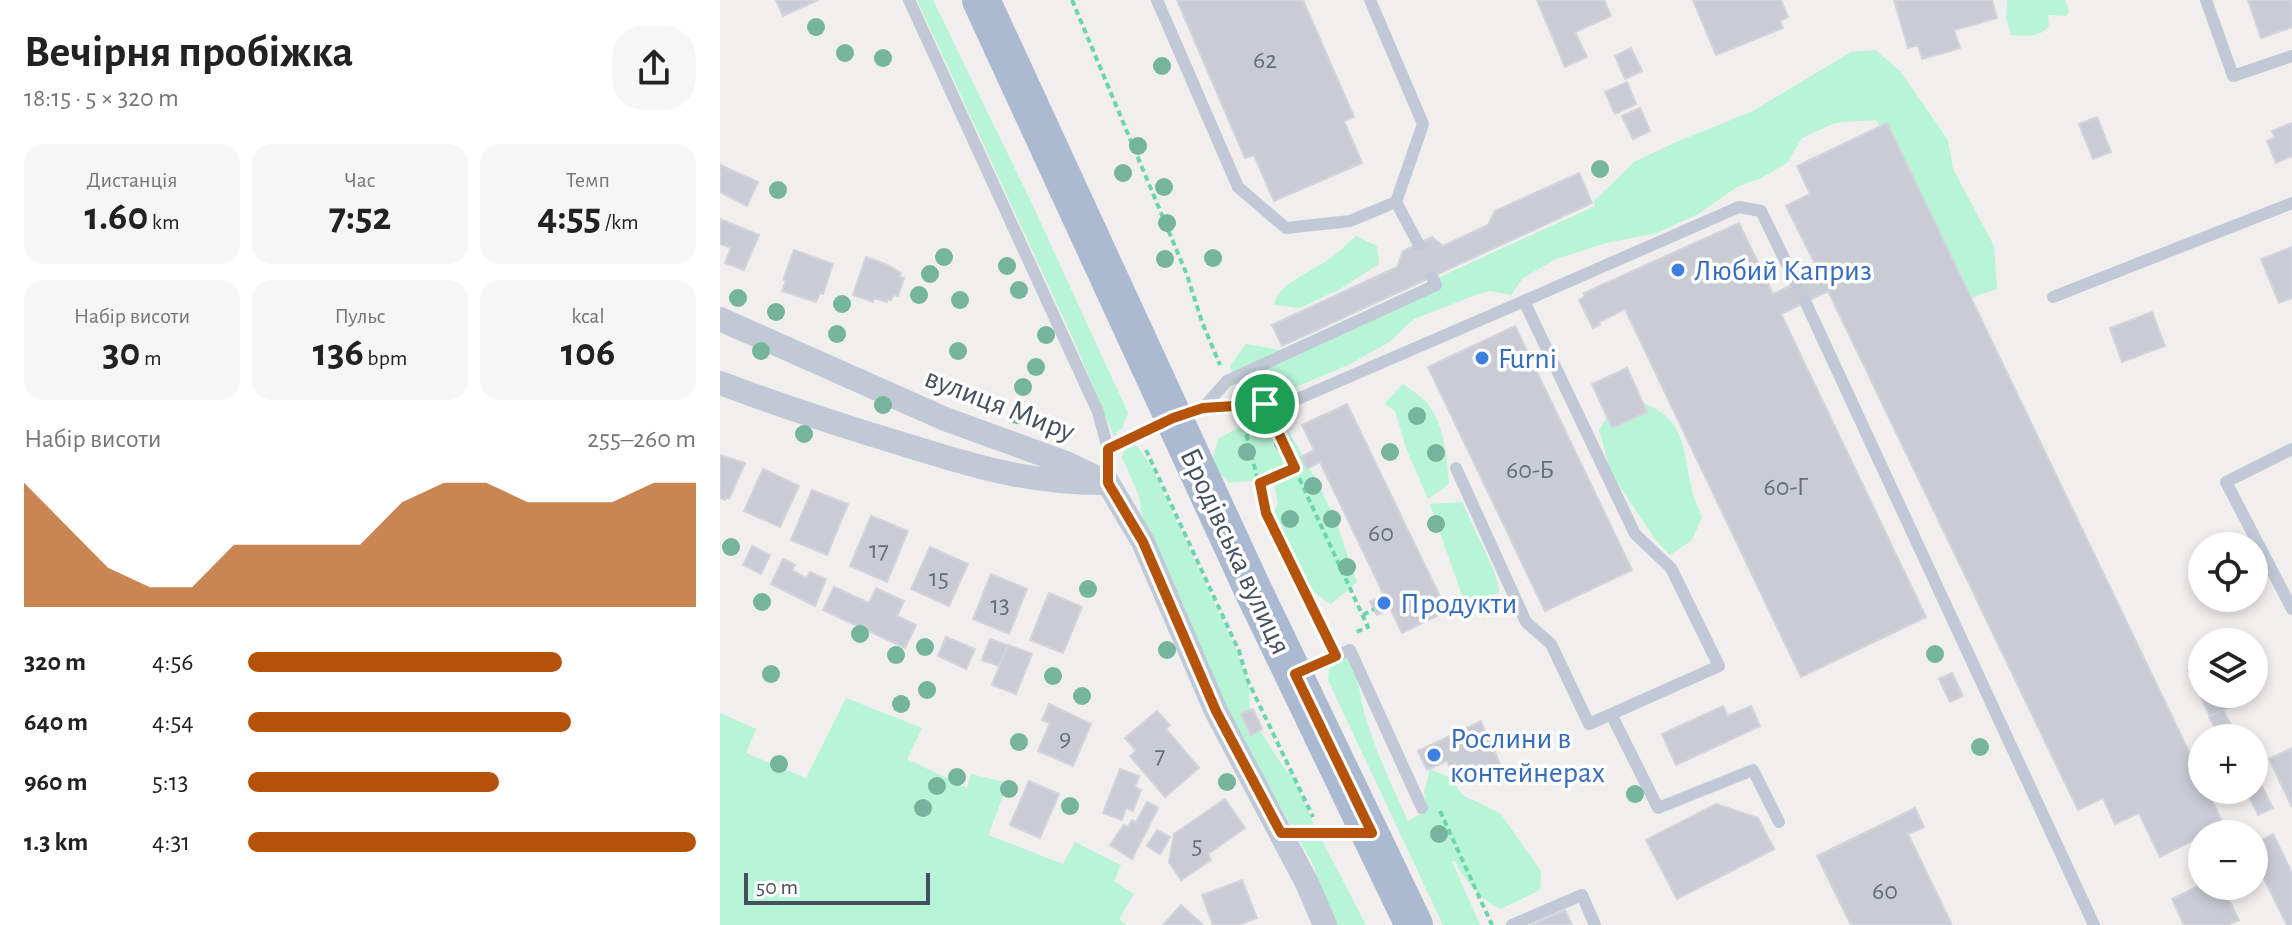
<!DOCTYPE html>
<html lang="uk">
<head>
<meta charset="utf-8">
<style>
  :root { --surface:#fff; --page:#f6f6f6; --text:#222; --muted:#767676; --accent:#b45309 }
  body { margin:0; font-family:"Alegreya Sans",sans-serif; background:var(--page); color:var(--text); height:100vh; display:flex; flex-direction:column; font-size:30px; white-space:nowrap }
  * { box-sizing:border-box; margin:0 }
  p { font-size:26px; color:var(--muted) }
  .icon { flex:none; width:44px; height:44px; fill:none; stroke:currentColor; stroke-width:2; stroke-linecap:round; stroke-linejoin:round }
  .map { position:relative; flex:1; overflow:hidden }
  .drawer { display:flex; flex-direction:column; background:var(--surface); width:720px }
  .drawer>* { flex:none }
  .tools { position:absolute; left:1468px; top:532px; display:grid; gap:16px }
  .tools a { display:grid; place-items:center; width:80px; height:80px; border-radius:50%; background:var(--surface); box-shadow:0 4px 12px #0003; font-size:40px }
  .scale { position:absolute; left:24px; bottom:20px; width:186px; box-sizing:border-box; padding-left:8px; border:4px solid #454f5e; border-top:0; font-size:22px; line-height:28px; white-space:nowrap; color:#454f5e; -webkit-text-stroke:6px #fff; paint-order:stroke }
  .pin { position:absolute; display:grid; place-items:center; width:68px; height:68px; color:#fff; margin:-34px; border:4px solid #fff; border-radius:50%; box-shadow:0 2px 8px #0007 }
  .round { display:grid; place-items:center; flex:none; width:84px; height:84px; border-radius:32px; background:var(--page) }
  .head { display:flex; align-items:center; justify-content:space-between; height:136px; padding:0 24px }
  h1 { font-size:44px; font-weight:600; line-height:60px }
  .metrics { display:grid; grid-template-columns:repeat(3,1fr); gap:12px; height:136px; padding:8px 24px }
  .metrics div { display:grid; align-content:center; border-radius:20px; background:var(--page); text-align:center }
  .metrics b { font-size:40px; font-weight:600 }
  .metrics small { font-size:22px; font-weight:400 }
  .metrics p { font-size:22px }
  .chart { height:224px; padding:16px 24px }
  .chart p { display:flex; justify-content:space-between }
  .chart svg { width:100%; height:144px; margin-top:8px; fill:var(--accent); opacity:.7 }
  ul { padding:0 24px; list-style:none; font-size:26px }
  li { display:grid; grid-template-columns:128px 96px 1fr; align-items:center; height:60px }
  li i { height:20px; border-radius:10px; background:var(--accent) }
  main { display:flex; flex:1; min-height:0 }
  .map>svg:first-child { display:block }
  .green { fill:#b8f4d6 }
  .building { fill:#caccd5; stroke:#d2d3db; stroke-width:2 }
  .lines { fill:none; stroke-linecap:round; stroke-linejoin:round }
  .path { stroke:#6cd5ad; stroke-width:4; stroke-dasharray:6 4; stroke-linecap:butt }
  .lane { stroke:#c0c9d5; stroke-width:12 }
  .street { stroke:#c0c9d5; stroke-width:24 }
  .primary { stroke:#abbad0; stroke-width:38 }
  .tree { fill:#74b59c }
  .route-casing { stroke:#fff; stroke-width:16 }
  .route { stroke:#b45309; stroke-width:10 }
  .shop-dot { fill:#3f7fe0; stroke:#fff; stroke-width:3 }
  .labels { text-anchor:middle; stroke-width:7; stroke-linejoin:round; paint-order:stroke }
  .number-label { font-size:26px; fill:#666e7c }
  .shop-label { font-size:30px; fill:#366cbe; stroke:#fff; text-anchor:start }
  .street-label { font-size:30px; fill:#454f5e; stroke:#fff }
</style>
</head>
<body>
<main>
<section class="drawer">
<div class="head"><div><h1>Вечірня пробіжка</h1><p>18:15 · 5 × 320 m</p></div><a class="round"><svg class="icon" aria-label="share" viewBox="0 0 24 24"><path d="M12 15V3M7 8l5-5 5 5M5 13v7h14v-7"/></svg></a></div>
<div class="metrics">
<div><p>Дистанція</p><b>1.60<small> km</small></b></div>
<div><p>Час</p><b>7:52</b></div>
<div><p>Темп</p><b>4:55<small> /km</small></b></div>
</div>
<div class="metrics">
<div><p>Набір висоти</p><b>30<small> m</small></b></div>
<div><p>Пульс</p><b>136<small> bpm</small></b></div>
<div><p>kcal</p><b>106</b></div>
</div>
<div class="chart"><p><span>Набір висоти</span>255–260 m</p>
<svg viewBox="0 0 160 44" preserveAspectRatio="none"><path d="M0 44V6L10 19L20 32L30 38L40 38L50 25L60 25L70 25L80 25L90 12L100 6L110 6L120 12L130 12L140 12L150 6L160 6V44z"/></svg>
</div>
<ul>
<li><b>320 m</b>4:56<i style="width:70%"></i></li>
<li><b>640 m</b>4:54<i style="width:72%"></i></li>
<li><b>960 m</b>5:13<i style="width:56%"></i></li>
<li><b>1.3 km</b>4:31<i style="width:100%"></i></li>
</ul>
</section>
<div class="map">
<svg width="1572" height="925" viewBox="0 0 1572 925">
  <rect width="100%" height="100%" fill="#f1eeee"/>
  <path class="green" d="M197,0H213L313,206L408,413L403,427L394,436L354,341Z
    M1287,0H1345L1349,11L1346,16L1328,15L1329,26C1320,38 1304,36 1291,35L1286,18Z
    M1155,50L1180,71L1228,140L1233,169L1274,246L1277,289L1251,298L1231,280L1220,234L1174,140L1155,120L1115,123L1082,138L1067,163L1041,178L1017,187L978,214L937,233L886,243L836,259L803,278L791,295L770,291L756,295L694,319L668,343L628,365L569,390L528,394L518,385L510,366L526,344L560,350L875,206L874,201L914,162L954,143L1033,111L1131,52Z
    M636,236L657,246L659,264L620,289L580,308L554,305C559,282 594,271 612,257C620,251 628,243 636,236Z
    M683,384C690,389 698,394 704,400C724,419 727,458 729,484L708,499L686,448L675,411L664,404Z
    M923,403C965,419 963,447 971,486C973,497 978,507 982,517L972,540L950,555L935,539L891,473L879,430L887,417L893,428L927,412Z
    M545,413L566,426L601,489L616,522L637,582L611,604C580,586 561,551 552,518L558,502L551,472L530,481L509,483L492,464L498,439Z
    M411,444L418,447L432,468L517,652L529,683L530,710L521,715L531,734L540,731L567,772L574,778L594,825L646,925H614L593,864L513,723L424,529L419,496L402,457L405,448Z
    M742,502L774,571L780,592L746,607L710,504Z
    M625,655C640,670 639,696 645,715C656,752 672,787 688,821L707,810L704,793L710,769L728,777L744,796L780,813L821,871L820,890L781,909C761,901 744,880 735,861H732L760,925H723L608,680L610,660Z
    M126,698L202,728L187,759L247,788L251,774L288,783L268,835L343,864L355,842L401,865L394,881L414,894L399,919L407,925H0V713L36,729L26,753L86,778Z"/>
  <path class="building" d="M56,0H98L63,16Z
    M457,0H583L634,117L624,121L642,163L554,201L534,155L525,158Z
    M817,0H884L891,16L855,32L867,57L845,67Z
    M973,0H1061L1068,17L1060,21L1063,28L996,55Z
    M1174,0H1272L1277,18L1234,30L1240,48L1202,59L1198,45L1188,48Z
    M1528,0H1572V27L1541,38Z
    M911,48L922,71L905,79L895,56Z
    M907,82L916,104L895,114L885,92Z
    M920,108L930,131L913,139L902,116Z
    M1377,117L1391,152L1373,159L1359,124Z
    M1167,123L1471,756L1482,780V790H1487L1504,826L1482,834V836L1440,857L1419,813L1395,824L1383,798L1358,810L1108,291L1061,314L1206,617L1081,677L905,309L879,322L880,324L873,328L859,300L865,296L864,293L1019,223L1053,294L1099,272L1066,206L1090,194L1077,166Z
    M1572,123V156L1556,163L1547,141L1555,137L1552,131Z
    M0,165L38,182L27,206L0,192Z
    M859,173L872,203L562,346L552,325L677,267L683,251L712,237L723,246L768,225L775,211Z
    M0,219L39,235L24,270L5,263L11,248L0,244Z
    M1572,247V298L1559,303L1541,259Z
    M74,250L113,264L103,294L100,293L96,302L62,291L66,281L63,280Z
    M146,257L165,264L181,273L179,277L184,278L178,296L173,295L171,300L167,299V302L154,298L153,302L133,295Z
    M1432,312L1445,346L1402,362L1390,328Z
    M795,326L912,570L825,611L708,367Z
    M907,368L927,412L892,428L872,384Z
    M627,404L727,611L682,633L670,608L657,615L650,602L664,595L600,462L587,469L581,457L594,450L582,425Z
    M0,455L25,463L9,499L6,497L5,500L0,498Z
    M43,469L79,486L60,527L24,511Z
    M92,490L128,504L107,555L71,540Z
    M151,516L188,531L167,582L130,566Z
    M32,546L50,555L41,574L23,565Z
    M210,547L248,564L229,606L191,589Z
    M63,559L75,565L72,570L86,578L90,572L106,579L95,606L51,584Z
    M271,574L307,589L289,634L253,619Z
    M114,587L149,603L156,588L184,601L177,616L196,625L185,648L103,610Z
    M329,593L362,607L343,653L310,640Z
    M226,637L255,649L246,669L218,656Z
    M270,639L287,645L279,666L262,660Z
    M288,645L312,654L296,694L272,685Z
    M1482,663V694H1512L1517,704L1490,716L1468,670Z
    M1232,673L1243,696L1230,702L1219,679Z
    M329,704L371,724L353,766L318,751L330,723L322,720Z
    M1003,706L1008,716L1031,706L1040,726L956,765L942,734Z
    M533,709L542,729L531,735L521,714Z
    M1503,710L1518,738H1500L1489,717Z
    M437,711L450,725L446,729L479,768L445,797L410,756L416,751L405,738Z
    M761,721L767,736L777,731L784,745L774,750L780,764L737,784L727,761L707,770L698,751Z
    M1572,748V807L1549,759Z
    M400,769L419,776L415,787L421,790L413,811L406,808L402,820L383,813Z
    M1534,771L1553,808L1538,815L1526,790H1534Z
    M309,781L339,794L320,838L290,825Z
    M505,799L525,828L488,854L491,860L461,880L449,862L454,834Z
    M427,802L438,808L412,859L390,845L404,825L408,827L412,820L416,822Z
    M996,804L1038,818L1054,849L957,899L926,840Z
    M1195,808L1204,827L1188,834L1232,925H1131L1097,856Z
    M437,830L450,837L440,854L427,846Z
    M1553,834L1572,873V925H1567L1534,859V844Z
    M522,880L537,918L519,925H493L482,895Z
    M1482,884L1502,886L1519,920L1508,925H1464L1452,899Z
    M461,905L483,925H443Z
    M845,910L852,925H811Z"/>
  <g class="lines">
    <path class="path" d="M352,0L467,275L482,322L500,365
      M554,424L648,627L634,633
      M524,425L546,513L609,642
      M426,450L519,651L528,681L593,817
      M540,483L584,463
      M643,615L654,609
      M720,811L772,925"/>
    <path class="lane" d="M189,0L378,412L388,449V483
      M437,0L518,187L566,228L630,221L676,202
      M650,0L703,124L676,202L699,245
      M1486,0L1513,76L1572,56
      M1333,297L1572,203
      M804,301L1019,207L1041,211L1076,283
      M1085,301L1374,925
      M483,408L507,381L716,285L712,277
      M388,449L453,418L483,408L566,404L804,301L915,534L951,568L999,666L869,724L831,644L806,622L736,468
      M1572,449L1506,482L1572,609
      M578,673L630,650L702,808
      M891,714L938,808L1033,770L1059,822
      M561,833H645
      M792,925L862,895L875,925"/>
    <path class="street" d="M0,319L225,419L346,463L388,483
      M0,383C59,405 119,425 179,443C250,465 306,483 381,483
      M388,483L423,542L496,711L587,883L605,925"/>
    <path class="primary" d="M261,0L532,588L694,925"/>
  </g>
  <g class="tree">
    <circle cx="96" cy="27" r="9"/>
    <circle cx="125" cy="53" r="9"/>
    <circle cx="163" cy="58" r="9"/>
    <circle cx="442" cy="66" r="9"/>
    <circle cx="418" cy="146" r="9"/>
    <circle cx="880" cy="169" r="9"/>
    <circle cx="403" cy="173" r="9"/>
    <circle cx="444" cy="187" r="9"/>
    <circle cx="58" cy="190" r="9"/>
    <circle cx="447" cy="223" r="9"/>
    <circle cx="224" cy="257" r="9"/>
    <circle cx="493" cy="258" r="9"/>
    <circle cx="445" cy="259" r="9"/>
    <circle cx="287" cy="266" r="9"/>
    <circle cx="210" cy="274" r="9"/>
    <circle cx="299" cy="290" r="9"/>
    <circle cx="199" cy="295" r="9"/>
    <circle cx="18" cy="298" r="9"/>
    <circle cx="240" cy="300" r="9"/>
    <circle cx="122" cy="304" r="9"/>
    <circle cx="56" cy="312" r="9"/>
    <circle cx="117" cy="334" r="9"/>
    <circle cx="326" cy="335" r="9"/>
    <circle cx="41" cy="351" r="9"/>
    <circle cx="238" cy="351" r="9"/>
    <circle cx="316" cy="367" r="9"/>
    <circle cx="303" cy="387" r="9"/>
    <circle cx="163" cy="405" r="9"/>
    <circle cx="297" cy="415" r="9"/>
    <circle cx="697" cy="416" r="9"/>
    <circle cx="84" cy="434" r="9"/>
    <circle cx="563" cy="443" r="9"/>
    <circle cx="527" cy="452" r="9"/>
    <circle cx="670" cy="452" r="9"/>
    <circle cx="716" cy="453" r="9"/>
    <circle cx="593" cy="486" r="9"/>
    <circle cx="570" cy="519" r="9"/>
    <circle cx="612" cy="519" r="9"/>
    <circle cx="716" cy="524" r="9"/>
    <circle cx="11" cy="547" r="9"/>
    <circle cx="627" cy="567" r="9"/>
    <circle cx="368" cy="589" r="9"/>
    <circle cx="42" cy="602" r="9"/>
    <circle cx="140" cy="634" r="9"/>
    <circle cx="205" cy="647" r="9"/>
    <circle cx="447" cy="650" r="9"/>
    <circle cx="1215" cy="654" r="9"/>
    <circle cx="176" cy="655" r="9"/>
    <circle cx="51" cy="674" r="9"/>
    <circle cx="333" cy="676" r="9"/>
    <circle cx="207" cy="690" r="9"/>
    <circle cx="362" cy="696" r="9"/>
    <circle cx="181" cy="704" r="9"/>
    <circle cx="299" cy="742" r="9"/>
    <circle cx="1260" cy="747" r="9"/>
    <circle cx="59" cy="764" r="9"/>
    <circle cx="237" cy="777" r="9"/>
    <circle cx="507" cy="782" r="9"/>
    <circle cx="217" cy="786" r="9"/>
    <circle cx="289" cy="789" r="9"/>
    <circle cx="915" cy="794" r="9"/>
    <circle cx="350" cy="806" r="9"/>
    <circle cx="203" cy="808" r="9"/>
    <circle cx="719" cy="834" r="9"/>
  </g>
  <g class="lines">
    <defs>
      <path id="route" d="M545,404L575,468L540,483L546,513L616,656L575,674L652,833H561L496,711L423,542L388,483V449L453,418L483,408Z"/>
    </defs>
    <use href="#route" class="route-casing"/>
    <use href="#route" class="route"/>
  </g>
  <g class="shop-dot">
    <circle cx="958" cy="270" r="8"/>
    <circle cx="762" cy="358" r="8"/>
    <circle cx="664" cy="603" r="8"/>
    <circle cx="714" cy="755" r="8"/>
  </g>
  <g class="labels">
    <g class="number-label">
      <text x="545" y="68">62</text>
      <text x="810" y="478">60-Б</text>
      <text x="1066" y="495">60-Г</text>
      <text x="661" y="541">60</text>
      <text x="159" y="558">17</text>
      <text x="219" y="586">15</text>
      <text x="280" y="613">13</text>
      <text x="345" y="746">9</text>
      <text x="440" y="763">7</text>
      <text x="477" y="853">5</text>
      <text x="1165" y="899">60</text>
    </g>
    <g class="shop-label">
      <text x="974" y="280">Любий Каприз</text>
      <text x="778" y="368">Furni</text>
      <text x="680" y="613">Продукти</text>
      <text x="730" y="748">Рослини в<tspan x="730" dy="34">контейнерах</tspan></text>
    </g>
    <g class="street-label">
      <text transform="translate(280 404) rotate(21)" y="10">вулиця Миру</text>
      <text transform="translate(516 551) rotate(65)" y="10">Бродівська вулиця</text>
    </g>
  </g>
</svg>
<div class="tools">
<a><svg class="icon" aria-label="locate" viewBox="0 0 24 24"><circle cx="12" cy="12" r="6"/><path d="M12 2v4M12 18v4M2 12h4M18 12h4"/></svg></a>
<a><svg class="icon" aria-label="layers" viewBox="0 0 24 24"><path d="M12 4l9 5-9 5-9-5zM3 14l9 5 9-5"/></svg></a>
<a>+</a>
<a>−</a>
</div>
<div class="scale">50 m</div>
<div class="pin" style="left:545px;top:404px;background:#1e9e55"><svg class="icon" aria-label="arrive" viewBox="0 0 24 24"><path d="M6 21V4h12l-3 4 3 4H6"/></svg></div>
</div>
</main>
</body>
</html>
